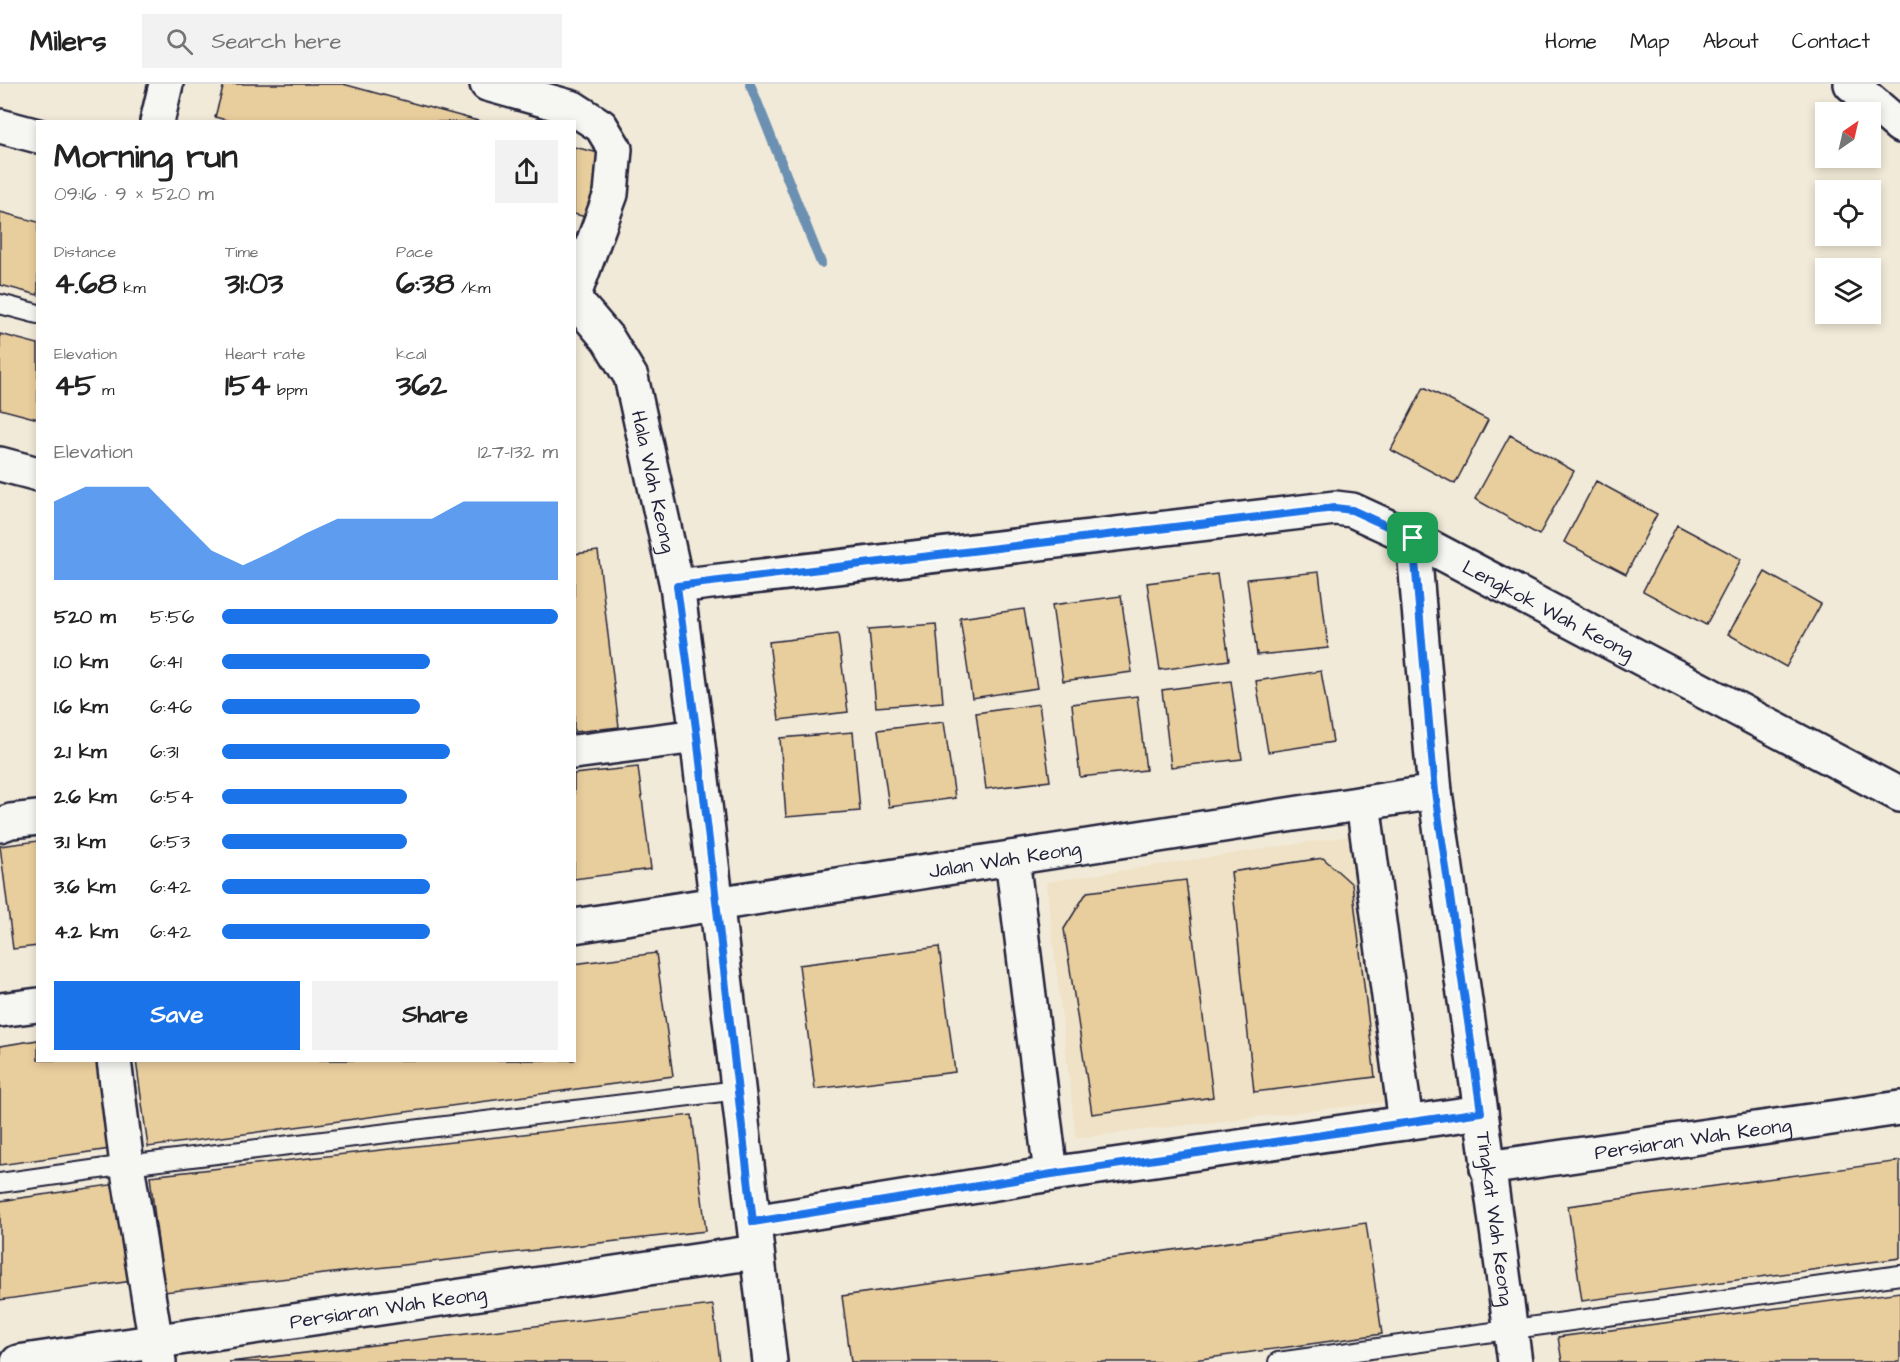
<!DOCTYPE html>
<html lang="en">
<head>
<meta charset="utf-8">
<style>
  :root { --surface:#fff; --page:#f2f2f2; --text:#222; --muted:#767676; --line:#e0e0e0; --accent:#1a73e8 }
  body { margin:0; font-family:"Architects Daughter",sans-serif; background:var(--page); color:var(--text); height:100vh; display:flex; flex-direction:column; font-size:22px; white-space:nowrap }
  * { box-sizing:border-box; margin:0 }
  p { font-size:20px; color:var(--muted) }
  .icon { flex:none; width:33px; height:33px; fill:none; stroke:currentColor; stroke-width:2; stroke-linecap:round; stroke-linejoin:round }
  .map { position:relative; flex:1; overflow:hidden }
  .sheet { position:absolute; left:36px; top:36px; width:540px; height:942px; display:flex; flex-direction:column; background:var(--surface); border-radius:0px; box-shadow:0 3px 9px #0003 }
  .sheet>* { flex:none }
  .needle { width:39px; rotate:34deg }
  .buttons { position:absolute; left:1815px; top:18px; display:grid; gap:12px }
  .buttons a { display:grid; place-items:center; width:66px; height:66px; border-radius:0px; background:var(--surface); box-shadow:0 3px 9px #0003; font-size:30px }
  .pin { position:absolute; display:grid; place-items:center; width:51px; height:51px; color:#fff; margin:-26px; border-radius:12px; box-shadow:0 3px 9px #0006 }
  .round { display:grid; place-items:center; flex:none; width:63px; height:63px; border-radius:0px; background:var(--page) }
  .head { display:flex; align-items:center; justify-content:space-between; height:102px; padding:0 18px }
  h1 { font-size:33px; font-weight:800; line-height:45px }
  .figures { display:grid; grid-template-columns:repeat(3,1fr); gap:9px; height:102px; padding:6px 18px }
  .figures div { display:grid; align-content:center }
  .figures b { font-size:30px; font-weight:800 }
  .figures small { font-size:16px; font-weight:400 }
  .figures p { font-size:16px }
  .chart { height:168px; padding:12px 18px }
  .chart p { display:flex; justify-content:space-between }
  .chart svg { width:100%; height:108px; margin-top:6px; fill:var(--accent); opacity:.7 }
  .cta { display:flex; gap:12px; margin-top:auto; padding:12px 18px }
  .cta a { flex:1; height:69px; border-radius:0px; background:var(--accent); color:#fff; font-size:24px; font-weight:800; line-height:69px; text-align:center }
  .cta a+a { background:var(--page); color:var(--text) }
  ul { padding:0 18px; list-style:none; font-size:20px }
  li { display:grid; grid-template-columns:96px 72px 1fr; align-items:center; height:45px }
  li i { height:15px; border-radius:8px; background:var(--accent) }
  header { display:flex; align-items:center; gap:36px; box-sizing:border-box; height:84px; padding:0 30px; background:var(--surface); border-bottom:2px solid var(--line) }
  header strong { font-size:28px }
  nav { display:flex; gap:33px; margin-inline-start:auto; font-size:21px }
  .search { width:420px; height:54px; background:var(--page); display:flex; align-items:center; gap:15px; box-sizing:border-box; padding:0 21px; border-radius:0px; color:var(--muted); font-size:22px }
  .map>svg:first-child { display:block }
  .built { fill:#efe2c6 }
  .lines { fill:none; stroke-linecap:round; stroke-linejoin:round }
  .stream { stroke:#6c90b1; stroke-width:10 }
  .building { fill:#e9ce9d; stroke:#22223b; stroke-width:1.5 }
  .service-casing { stroke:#22223b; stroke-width:22 }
  .minor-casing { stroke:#22223b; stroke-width:38 }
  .primary-casing { stroke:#22223b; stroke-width:38 }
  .service { stroke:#f6f6f2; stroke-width:18 }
  .minor { stroke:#f6f6f2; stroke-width:33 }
  .primary { stroke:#f6f6f2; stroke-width:33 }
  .route-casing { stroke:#fff; stroke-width:12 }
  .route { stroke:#1a73e8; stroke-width:8 }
  .labels { text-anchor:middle; stroke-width:6; stroke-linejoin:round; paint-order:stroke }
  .street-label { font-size:20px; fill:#22223b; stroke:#f6f6f2 }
</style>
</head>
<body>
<header>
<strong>Milers</strong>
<div class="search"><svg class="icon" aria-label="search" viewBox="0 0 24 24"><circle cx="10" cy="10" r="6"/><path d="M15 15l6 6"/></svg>Search here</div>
<nav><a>Home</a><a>Map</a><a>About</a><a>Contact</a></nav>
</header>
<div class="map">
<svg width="1900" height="1278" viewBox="0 0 1900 1278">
  <rect width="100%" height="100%" fill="#f2ead8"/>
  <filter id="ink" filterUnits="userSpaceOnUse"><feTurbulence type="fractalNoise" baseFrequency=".0167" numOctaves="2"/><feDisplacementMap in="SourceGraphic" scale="12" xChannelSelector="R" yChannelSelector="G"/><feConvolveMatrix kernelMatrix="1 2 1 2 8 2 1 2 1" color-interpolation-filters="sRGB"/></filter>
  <g filter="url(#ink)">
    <path class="built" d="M1350,752L1393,1017L1076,1054L1046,798Z"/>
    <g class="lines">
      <path class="stream" d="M750,0L821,179"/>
    </g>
    <path class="building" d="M224,0H343L482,38H233L215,33Z
      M574,63L603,70L586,133L574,130Z
      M0,128L38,138V211L0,201Z
      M0,250L38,260V335L0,325Z
      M1424,303L1488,336L1455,400L1391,366Z
      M1510,351L1574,387L1539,451L1475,415Z
      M1596,397L1657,430L1626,490L1564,458Z
      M1677,441L1741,475L1706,541L1643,507Z
      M598,467L619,643L574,648V470Z
      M1319,488L1328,564L1257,571L1247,495Z
      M1765,488L1821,520L1786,583L1728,550Z
      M1217,490L1229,576L1160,586L1147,499Z
      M1121,512L1132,588L1063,597L1052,521Z
      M1024,525L1037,604L972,614L960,534Z
      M936,540L943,618L876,623L869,545Z
      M838,550L848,628L779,636L769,558Z
      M1321,587L1333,658L1268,668L1256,597Z
      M1231,597L1242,675L1171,683L1162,606Z
      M1137,612L1146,686L1080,693L1072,620Z
      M1039,620L1050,697L986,705L976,629Z
      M944,638L955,714L889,723L878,646Z
      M853,648L860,727L786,733L780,654Z
      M638,683L651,785L574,795V690Z
      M38,757V862L13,865L0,762Z
      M1323,774L1352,800L1375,993L1254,1008L1231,788Z
      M1186,796L1213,1013L1092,1030L1064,845L1087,808Z
      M939,863L955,988L815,1005L799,881Z
      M656,869L673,992L148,1063L136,976H574V880Z
      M38,956V976H97L110,1065L0,1081V962Z
      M692,1031L706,1147L164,1208L150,1092Z
      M1900,1077V1174L1582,1217L1568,1122Z
      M117,1100L132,1197L0,1216V1117Z
      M1366,1139L1382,1250L1179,1278H851L842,1212Z
      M1900,1208V1278H1562L1558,1253Z
      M713,1221L720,1278H229Z"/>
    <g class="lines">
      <defs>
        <path id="service" d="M0,220L38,230
          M0,1099L127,1081L738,1006
          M1278,1278L1900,1191"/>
        <g id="minor">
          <path d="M487,0L573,24L601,42L615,65L611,110L574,211"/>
          <path d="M157,38L166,0"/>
          <path d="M0,42L38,52"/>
          <path id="s1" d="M574,215L608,255L631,293L677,502L697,652L770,1278"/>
          <path d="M0,380L38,390"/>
          <path id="s2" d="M1413,454L1435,708L1481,1028L1515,1278"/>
          <path id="s3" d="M677,502L1335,424L1352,426L1413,454L1900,711"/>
          <path d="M574,668L697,652"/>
          <path d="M1363,719L1406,1039"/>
          <path d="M0,741L11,737L38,734"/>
          <path d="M1012,774L1051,1090"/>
          <path id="s4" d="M574,842L1435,708"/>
          <path d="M0,926L38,921"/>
          <path d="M114,976L127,1081L159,1278"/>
          <path id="s5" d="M1487,1084L1900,1024"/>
          <path d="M754,1138L1051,1090L1481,1028"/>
          <path id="s6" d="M18,1278L756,1168"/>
        </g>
        <path id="primary" d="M1851,0L1900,42"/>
      </defs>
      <use href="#service" class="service-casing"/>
      <use href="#minor" class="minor-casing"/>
      <use href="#primary" class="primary-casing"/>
      <use href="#service" class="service"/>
      <use href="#minor" class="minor"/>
      <use href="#primary" class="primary"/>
    </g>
  </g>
  <g class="lines" filter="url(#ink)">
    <defs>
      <path id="route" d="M1335,424L1352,426L1413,454L1435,708L1481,1028L1052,1090L753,1138L697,652L677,502Z"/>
    </defs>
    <use href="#route" class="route-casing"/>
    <use href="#route" class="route"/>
  </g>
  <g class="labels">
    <g class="street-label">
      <text dy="7" stroke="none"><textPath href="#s1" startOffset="204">Hala Wah Keong</textPath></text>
      <text dy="7" stroke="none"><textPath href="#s3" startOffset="900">Lengkok Wah Keong</textPath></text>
      <text dy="7" stroke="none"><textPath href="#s4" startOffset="436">Jalan Wah Keong</textPath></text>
      <text dy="7" stroke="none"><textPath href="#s5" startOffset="208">Persiaran Wah Keong</textPath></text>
      <text dy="7" stroke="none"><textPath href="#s2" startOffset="686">Tingkat Wah Keong</textPath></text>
      <text dy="7" stroke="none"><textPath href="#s6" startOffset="374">Persiaran Wah Keong</textPath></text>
    </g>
  </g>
</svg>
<div class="buttons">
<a><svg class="needle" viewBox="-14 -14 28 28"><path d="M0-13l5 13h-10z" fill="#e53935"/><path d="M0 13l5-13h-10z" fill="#767676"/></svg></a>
<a><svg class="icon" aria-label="locate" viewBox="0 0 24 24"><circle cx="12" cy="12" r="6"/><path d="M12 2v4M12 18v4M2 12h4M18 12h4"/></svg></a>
<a><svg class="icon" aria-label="layers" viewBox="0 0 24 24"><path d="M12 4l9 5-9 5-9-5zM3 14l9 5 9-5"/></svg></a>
</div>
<div class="pin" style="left:1413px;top:454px;background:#1e9e55"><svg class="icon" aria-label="arrive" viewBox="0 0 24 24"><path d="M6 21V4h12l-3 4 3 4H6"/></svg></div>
<section class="sheet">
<div class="head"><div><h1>Morning run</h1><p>09:16 · 9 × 520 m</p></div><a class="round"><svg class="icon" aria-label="share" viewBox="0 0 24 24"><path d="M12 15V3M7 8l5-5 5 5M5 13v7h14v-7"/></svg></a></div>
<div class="figures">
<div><p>Distance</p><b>4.68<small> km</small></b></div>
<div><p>Time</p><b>31:03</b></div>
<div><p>Pace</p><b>6:38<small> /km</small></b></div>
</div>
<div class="figures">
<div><p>Elevation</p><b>45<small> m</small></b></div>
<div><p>Heart rate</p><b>154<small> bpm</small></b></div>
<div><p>kcal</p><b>362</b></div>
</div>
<div class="chart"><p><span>Elevation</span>127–132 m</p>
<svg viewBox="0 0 160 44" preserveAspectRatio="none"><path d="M0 44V12L10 6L20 6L30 6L40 19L50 32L60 38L70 32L80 25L90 19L100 19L110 19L120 19L130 12L140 12L150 12L160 12V44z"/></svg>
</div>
<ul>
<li><b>520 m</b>5:56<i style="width:100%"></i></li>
<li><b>1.0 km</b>6:41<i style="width:62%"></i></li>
<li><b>1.6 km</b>6:46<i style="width:59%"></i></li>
<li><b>2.1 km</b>6:31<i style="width:68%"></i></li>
<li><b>2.6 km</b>6:54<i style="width:55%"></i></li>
<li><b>3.1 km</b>6:53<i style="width:55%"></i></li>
<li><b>3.6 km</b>6:42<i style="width:62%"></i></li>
<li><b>4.2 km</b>6:42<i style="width:62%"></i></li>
</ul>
<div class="cta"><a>Save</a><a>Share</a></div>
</section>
</div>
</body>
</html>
